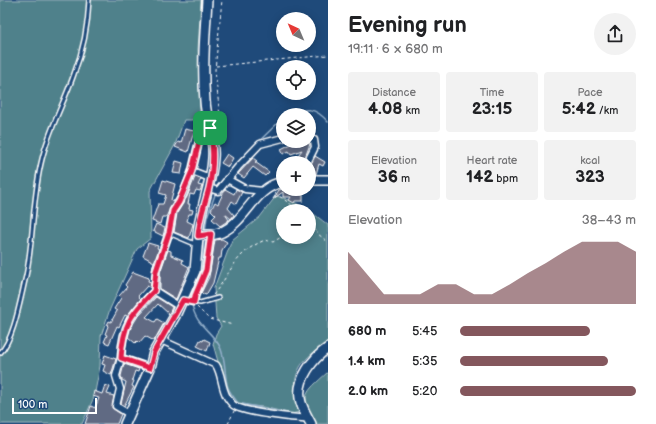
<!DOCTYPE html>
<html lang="en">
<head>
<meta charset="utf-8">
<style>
  :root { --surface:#fff; --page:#f2f2f2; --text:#202124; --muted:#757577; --accent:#84575d }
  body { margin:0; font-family:"Balsamiq Sans",sans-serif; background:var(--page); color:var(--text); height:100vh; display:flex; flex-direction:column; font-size:15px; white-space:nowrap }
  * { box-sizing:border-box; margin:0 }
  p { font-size:13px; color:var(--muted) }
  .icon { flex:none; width:22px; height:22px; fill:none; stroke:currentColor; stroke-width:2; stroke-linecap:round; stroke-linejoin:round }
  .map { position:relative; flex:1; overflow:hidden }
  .sheet { display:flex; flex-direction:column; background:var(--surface); width:328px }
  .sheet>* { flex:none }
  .needle { width:26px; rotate:316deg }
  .controls { position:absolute; left:276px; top:12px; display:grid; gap:8px }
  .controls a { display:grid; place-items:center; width:40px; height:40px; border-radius:50%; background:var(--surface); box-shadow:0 2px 10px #0003; font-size:20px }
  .scale { position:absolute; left:12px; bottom:10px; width:85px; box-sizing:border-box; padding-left:4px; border:2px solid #fff; border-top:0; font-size:11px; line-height:14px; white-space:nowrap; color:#fff; -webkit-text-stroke:3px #1f4a7a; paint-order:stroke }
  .pin { position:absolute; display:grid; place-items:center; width:34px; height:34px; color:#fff; margin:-17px; border-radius:8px; box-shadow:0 2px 6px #0006 }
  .round { display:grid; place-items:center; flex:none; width:42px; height:42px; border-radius:21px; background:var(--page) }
  .head { display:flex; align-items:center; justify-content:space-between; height:68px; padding:0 20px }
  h1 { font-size:22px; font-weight:700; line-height:30px }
  .figures { display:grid; grid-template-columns:repeat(3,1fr); gap:6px; height:68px; padding:4px 20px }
  .figures div { display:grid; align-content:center; border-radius:4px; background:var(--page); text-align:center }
  .figures b { font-size:17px; font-weight:700 }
  .figures small { font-size:11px; font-weight:400 }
  .figures p { font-size:11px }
  .chart { height:112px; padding:8px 20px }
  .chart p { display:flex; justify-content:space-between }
  .chart svg { width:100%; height:72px; margin-top:4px; fill:var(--accent); opacity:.7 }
  ul { padding:0 20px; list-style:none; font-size:13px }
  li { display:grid; grid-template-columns:64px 48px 1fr; align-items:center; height:30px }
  li i { height:10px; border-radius:5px; background:var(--accent) }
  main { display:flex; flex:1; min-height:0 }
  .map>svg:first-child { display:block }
  .green { fill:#50818b; stroke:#a8c0c5; fill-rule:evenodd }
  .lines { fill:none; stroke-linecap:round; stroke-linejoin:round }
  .stream { stroke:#93afca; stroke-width:1.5 }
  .building { fill:#616a83; stroke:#fff }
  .lane-casing { stroke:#fff; stroke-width:6 }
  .street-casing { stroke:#fff; stroke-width:9 }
  .secondary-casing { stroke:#fff; stroke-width:12 }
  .path { stroke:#fff; stroke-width:1; stroke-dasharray:3 3; stroke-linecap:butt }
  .lane { stroke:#1f4a7a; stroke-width:3 }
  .street { stroke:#1f4a7a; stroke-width:6 }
  .secondary { stroke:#1f4a7a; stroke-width:9 }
  .route-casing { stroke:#fff; stroke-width:8 }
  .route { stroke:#e11d48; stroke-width:5 }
</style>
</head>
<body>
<main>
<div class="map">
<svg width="328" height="424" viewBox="0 0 328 424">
  <rect width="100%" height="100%" fill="#1f4a7a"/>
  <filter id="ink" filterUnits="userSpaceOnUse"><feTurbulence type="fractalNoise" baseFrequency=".025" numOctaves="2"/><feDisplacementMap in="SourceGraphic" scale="8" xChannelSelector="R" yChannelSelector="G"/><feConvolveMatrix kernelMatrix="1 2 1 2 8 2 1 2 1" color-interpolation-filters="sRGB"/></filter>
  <g filter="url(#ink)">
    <path class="green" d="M0,0H201L198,49L200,115L195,116L192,120H184L175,145L150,191L151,238L137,249L110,309L101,336L100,366L94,397L82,424H0Z
      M276,196C296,200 313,213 328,225V343C296,362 290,375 299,412L292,414L263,407L242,405L235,402L225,386L213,344L216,334L221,326L216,318L214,288L232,240L260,217ZM283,211H309V237H283Z
      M328,372V424H316C299,395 304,394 328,372Z"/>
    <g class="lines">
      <path class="stream" d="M288,115C307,107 315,107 328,122
        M222,181L251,149L283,118
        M205,232L207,217L216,192
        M195,289L202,265L204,240
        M192,304C195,324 209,329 219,345C226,357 224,371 227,384C228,391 234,397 238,403L292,414"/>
    </g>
    <path class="building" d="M185,129L194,131L188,152L175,147L178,142L181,143Z
      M297,141L310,144L303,163H299L301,161L296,158L302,150L291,154L289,151L283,154L281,149Z
      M227,154L233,158L228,167L221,163Z
      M315,156L325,162L323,166L319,164L316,174H311L309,173V167Z
      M253,158L257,161L255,162L269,172L265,176L253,167L244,178L238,174Z
      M176,161L183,163L181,174L173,173Z
      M195,177L201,179L198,185L202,186L200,191L196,190L194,195L190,194L188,204H190L189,209L193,210L192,214H189L187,221L193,224L189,238L174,232L177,213L187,197Z
      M163,180L175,184L171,200L174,201L166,217H162L160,224L152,221L158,204H163L166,195L159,193Z
      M225,189L234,194L236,189L242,192L236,204L232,201L228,208L234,215L231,219L225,214L229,220L220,226L212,219L216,215L211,210L215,202L218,204Z
      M282,189H303V201H295L294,203L289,200L291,197H283V192L273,199L279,190Z
      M156,224L165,228L163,236L153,231Z
      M222,239L227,242L222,250L221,258H219L213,283L206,295L201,293L209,277L215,240Z
      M148,243L158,246L157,248L159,249L152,268L154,262L143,256Z
      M168,250L171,251V255L183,260L182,263L189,267L176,299L160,289V272Z
      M133,272L149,278L148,281L151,282V288L147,286L138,296L141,299L127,316L125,315L119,327L117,326L109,344L104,342L107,335L105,334L108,326L107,325L109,321L111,322L117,311L114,309L121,298L119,296L127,287L125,285Z
      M156,297L172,307L169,314L158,304L146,317L155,322L157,319L164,323L154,341L145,336L139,343L137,341L135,343L128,337L130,329L138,316Z
      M204,339L210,342L207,351L197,346L200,340L203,341Z
      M105,355L116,359L111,375L103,371L105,365L102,364Z
      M124,364L139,369L138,372L135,371L132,380L134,381L132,386L134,387L124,406L121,404L126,382L122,380L121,376Z
      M105,385L110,387L107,394L114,396L112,408L121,414L117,424H85L91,406L95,408L99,398L93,396L94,391L102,394Z"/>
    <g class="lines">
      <defs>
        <path id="lane" d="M169,233L195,244
          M194,302L200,303L218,298
          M0,353C14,340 21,296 26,276C34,238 32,198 42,159C49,130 64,103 74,74C83,51 88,25 89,0"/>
        <path id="street" d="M307,163L315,147L314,140L309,139
          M192,171L210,178
          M227,179L245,189L263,191
          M209,188L218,191L238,167L260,144L283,138
          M155,291L180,307
          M183,300L194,302L195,296L206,270L211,234
          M161,340L216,365C222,374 221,387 227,397C229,400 232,405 235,406C244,412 297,419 308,418
          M121,358L116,376L120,389L116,406L129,414
          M150,368L121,358C122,324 132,313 155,291L156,271L169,233L173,211L183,195L192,171L201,133L209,124"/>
        <path id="secondary" d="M207,0C205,34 202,67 205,101C206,120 215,138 213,158C212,185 199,209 198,236C206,235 215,235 222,232C247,220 254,187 283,182
          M309,180H328
          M125,424L150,368L154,352L175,316L195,271L198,236
          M311,424C307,416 301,407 300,398C297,379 313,358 328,348"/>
      </defs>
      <use href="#lane" class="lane-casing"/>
      <use href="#street" class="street-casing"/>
      <use href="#secondary" class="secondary-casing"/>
      <path class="path" d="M216,66L328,55
        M217,124L220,117L215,70L222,0
        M275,193L300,211
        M309,220L318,234L328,242
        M213,295C232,272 234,253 265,240L273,242L283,236
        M197,307L209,319L233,325
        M228,424L234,411"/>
      <use href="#lane" class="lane"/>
      <use href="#street" class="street"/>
      <use href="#secondary" class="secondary"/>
    </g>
  </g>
  <g class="lines" filter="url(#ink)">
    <defs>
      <path id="route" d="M209,124C214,145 214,166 209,188C205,204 199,219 198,236L211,234L206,270L195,296L194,302L183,300L154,352L150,368L121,358C123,324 131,314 154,291L156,271L169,233L173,211L179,202L192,171L201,133Z"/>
    </defs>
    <use href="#route" class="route-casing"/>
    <use href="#route" class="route"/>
  </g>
</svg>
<div class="controls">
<a><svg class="needle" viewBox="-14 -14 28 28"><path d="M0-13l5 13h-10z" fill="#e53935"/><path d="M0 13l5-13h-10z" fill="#757577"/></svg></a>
<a><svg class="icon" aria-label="locate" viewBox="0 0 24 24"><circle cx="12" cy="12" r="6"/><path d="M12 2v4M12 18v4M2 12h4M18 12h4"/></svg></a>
<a><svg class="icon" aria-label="layers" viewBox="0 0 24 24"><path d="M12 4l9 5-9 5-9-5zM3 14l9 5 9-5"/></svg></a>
<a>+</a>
<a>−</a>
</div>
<div class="scale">100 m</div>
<div class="pin" style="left:210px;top:128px;background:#1e9e55"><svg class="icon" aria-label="arrive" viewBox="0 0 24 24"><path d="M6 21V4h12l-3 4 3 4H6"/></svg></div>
</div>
<section class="sheet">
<div class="head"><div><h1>Evening run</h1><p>19:11 · 6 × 680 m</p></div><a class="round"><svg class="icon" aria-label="share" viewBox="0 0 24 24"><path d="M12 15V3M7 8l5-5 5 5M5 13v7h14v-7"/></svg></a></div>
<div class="figures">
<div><p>Distance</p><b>4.08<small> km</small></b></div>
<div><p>Time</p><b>23:15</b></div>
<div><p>Pace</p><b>5:42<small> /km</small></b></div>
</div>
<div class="figures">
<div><p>Elevation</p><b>36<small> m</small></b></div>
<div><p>Heart rate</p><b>142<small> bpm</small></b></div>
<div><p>kcal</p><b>323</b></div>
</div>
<div class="chart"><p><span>Elevation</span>38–43 m</p>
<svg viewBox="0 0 160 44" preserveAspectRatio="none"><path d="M0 44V12L10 25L20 38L30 38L40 38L50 32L60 32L70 38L80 38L90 32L100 25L110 19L120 12L130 6L140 6L150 6L160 12V44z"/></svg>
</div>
<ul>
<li><b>680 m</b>5:45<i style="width:74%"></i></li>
<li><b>1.4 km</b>5:35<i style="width:84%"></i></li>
<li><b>2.0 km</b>5:20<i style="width:100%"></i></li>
</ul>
</section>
</main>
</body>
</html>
